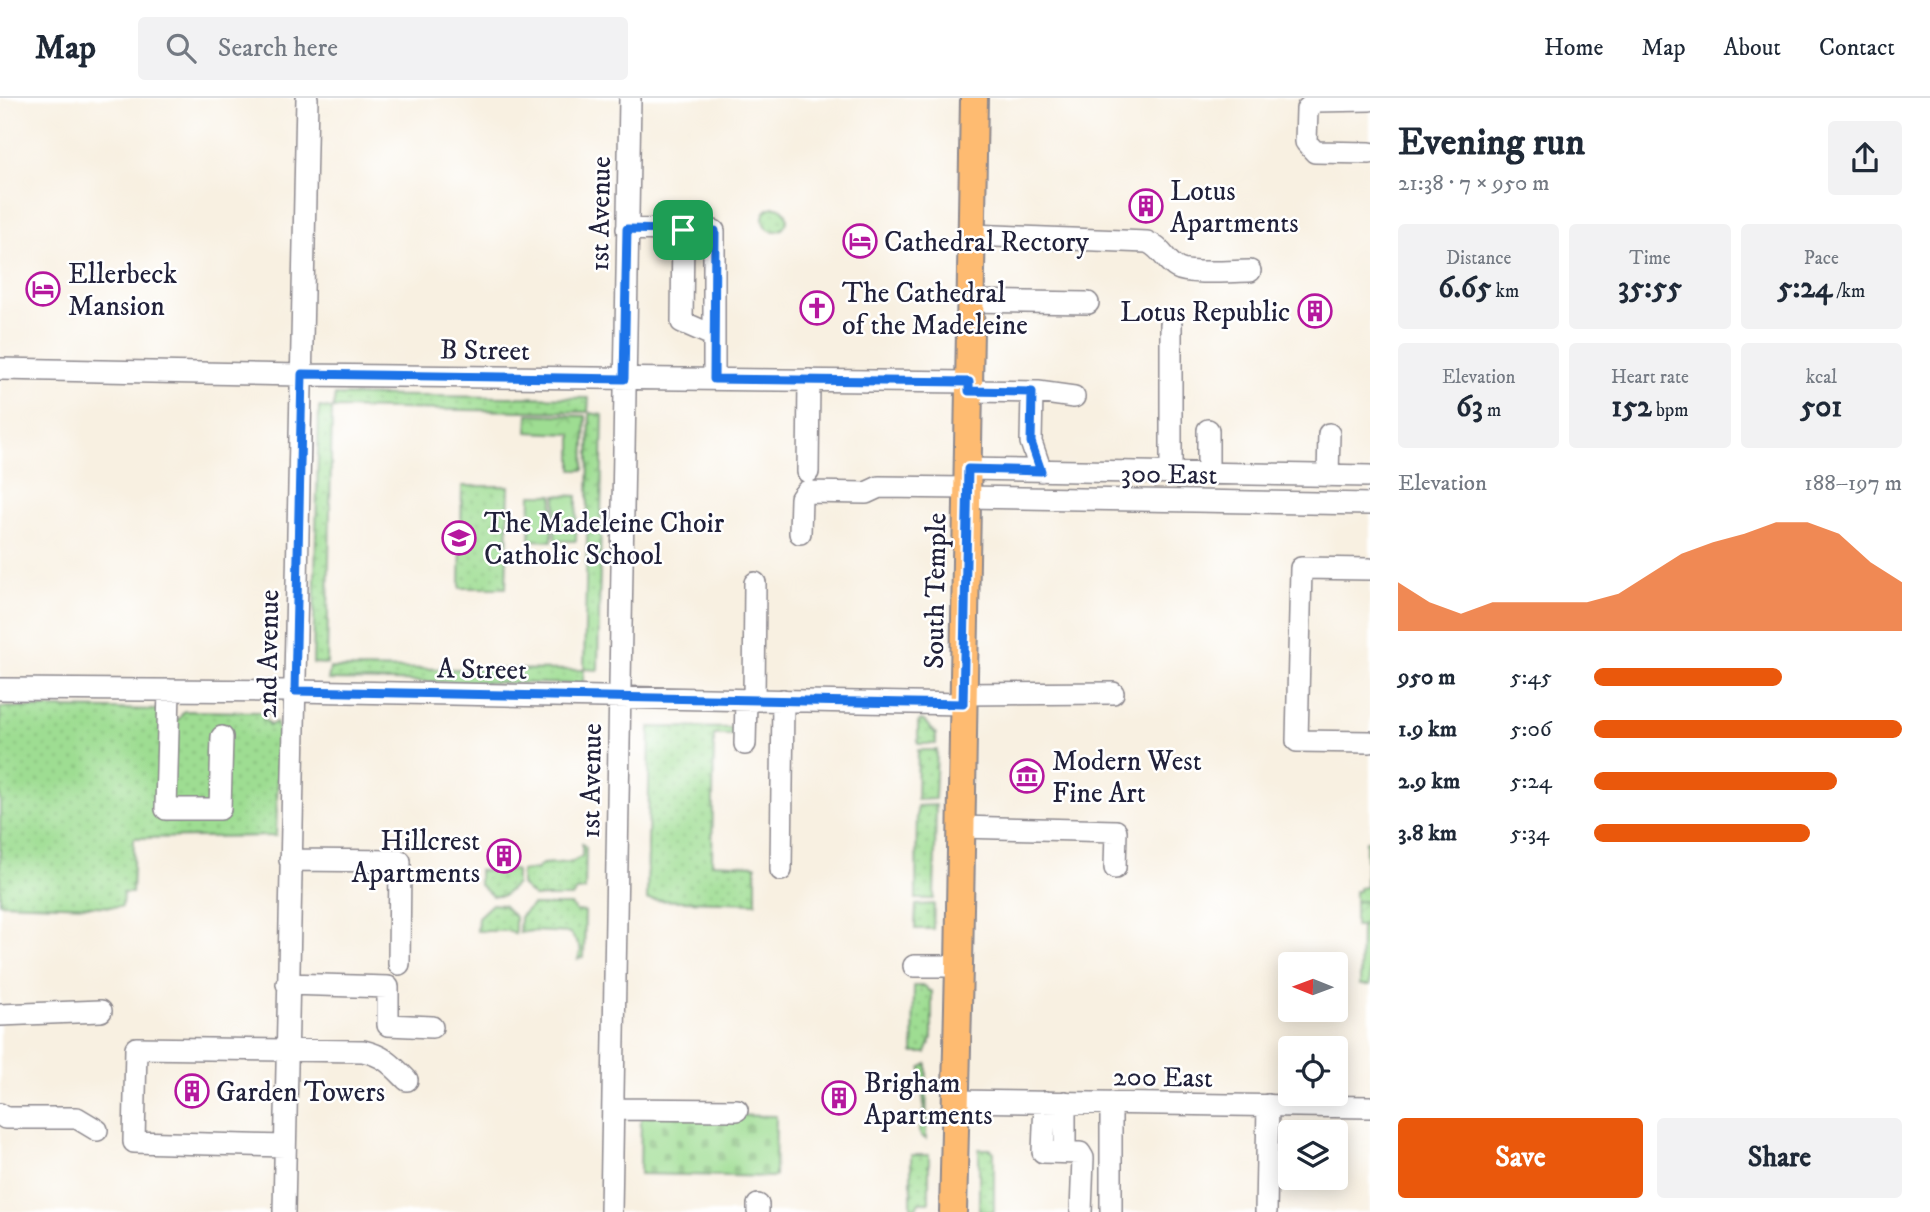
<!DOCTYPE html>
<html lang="en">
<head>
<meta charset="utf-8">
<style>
  :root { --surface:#fff; --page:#f2f2f3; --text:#1f2937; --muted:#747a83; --line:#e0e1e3; --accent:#ea580c }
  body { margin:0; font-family:"IM FELL DW Pica",serif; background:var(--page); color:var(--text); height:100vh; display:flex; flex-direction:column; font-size:26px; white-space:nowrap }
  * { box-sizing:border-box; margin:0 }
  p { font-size:23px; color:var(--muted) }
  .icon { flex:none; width:38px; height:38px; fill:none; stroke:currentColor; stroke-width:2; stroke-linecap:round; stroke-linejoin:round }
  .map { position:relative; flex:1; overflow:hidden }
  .details { display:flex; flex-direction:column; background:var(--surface); width:560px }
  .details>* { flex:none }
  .needle { width:46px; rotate:271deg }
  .fabs { position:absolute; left:1278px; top:854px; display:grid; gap:14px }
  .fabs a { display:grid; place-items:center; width:70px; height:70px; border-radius:7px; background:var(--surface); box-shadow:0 4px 18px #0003; font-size:35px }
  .pin { position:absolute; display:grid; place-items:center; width:60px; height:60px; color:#fff; margin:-30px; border-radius:14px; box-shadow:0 4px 10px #0006 }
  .round { display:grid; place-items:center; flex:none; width:74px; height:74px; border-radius:7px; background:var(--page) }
  .overview { display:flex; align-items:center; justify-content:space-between; height:119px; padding:0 28px }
  h1 { font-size:38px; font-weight:700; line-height:52px }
  .metrics { display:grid; grid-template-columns:repeat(3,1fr); gap:10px; height:119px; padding:7px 28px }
  .metrics div { display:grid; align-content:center; border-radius:7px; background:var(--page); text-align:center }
  .metrics b { font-size:30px; font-weight:700 }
  .metrics small { font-size:19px; font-weight:400 }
  .metrics p { font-size:19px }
  .chart { height:196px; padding:14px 28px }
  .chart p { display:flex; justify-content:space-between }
  .chart svg { width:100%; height:126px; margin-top:7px; fill:var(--accent); opacity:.7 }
  .primary-button { display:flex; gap:14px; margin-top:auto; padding:14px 28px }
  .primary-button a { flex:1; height:80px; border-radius:7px; background:var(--accent); color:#fff; font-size:28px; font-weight:700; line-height:80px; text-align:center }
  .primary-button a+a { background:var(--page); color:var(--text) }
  ul { padding:0 28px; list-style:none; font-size:23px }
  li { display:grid; grid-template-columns:112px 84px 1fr; align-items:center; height:52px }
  li i { height:18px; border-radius:9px; background:var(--accent) }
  header { display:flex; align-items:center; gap:42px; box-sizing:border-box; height:98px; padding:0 35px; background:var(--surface); border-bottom:2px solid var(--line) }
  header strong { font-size:33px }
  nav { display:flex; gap:38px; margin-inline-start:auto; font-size:24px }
  .search { width:490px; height:63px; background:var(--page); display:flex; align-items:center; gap:18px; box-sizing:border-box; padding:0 24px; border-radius:7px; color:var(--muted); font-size:26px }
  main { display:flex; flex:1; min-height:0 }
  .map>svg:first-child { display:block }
  .grass { fill:url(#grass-dots); stroke:#608066; stroke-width:2 }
  .cemetery { fill:url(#cemetery-stones); stroke:#608066; stroke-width:2 }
  .park { fill:url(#park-crowns); stroke:#608066; stroke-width:2 }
  .garden { fill:url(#garden-furrows); stroke:#608066; stroke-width:2 }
  .pitch { fill:#9edd92; stroke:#608066; stroke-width:2 }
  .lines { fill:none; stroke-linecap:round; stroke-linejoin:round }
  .minor-casing { stroke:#8d898e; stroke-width:24 }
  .major-casing { stroke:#8d898e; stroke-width:30 }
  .minor { stroke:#fff; stroke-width:21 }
  .major { stroke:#febb71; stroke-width:26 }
  .route-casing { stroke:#fff; stroke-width:14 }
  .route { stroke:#1a73e8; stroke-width:9 }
  .labels { text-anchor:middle; stroke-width:5; stroke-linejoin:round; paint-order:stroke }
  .poi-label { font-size:28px; fill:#22223b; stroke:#fff; text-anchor:start }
  .street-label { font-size:28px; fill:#22223b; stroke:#fff }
</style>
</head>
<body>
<header>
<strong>Map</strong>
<div class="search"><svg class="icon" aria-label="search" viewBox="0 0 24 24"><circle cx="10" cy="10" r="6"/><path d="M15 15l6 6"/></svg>Search here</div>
<nav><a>Home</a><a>Map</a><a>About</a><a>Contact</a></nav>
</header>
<main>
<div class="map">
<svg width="1370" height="1114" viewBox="0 0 1370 1114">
  <defs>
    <pattern id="grass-dots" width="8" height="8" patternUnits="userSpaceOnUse" patternTransform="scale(1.75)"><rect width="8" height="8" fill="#9edd92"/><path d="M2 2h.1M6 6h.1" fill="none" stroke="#88bd7f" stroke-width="1.8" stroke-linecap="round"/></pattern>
    <pattern id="cemetery-stones" width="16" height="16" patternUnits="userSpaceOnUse" patternTransform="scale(1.75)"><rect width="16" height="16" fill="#9edd92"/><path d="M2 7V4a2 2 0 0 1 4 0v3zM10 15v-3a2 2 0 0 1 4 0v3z" fill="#88bd7f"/></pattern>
    <pattern id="park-crowns" width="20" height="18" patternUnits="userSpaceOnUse" patternTransform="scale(1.75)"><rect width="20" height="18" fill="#9edd92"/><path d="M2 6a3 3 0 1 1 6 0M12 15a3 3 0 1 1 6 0" fill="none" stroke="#88bd7f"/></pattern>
    <pattern id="garden-furrows" width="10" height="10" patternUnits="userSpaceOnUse" patternTransform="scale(1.75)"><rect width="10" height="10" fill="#9edd92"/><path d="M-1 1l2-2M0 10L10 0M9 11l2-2" fill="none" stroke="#88bd7f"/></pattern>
  </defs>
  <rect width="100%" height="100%" fill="#fff"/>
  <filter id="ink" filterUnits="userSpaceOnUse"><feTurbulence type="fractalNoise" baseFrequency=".0143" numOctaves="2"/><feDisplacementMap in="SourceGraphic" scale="14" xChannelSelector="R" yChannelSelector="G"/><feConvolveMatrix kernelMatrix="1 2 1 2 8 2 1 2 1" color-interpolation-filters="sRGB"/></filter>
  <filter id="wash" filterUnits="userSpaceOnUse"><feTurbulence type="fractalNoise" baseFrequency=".00686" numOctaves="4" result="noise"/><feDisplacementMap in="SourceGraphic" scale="28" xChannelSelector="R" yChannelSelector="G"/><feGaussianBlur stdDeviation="1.57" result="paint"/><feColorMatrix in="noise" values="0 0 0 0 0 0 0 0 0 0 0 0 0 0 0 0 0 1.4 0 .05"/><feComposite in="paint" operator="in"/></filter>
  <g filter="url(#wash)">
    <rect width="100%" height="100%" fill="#f8f0e1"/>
    <path class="grass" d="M763 121a12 12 0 1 1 24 0a12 12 0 1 1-24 0Z
      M335,297L589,300L588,314L333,310Z
      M319,309L332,311L327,566L313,565Z
      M590,315L603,317L598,572L584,571L583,586L328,582L330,570L584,572Z
      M462,388H509L506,490H460Z
      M0,609L161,612L162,621H179L184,613L264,614L267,616L263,622L268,624L269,628L276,624L279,634L276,738L134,740L132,795H123L122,809L0,805Z
      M921,622L924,623L936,636V646H918V625Z
      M650,629L741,630V637H714L712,765L756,767V805L647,802Z
      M918,652H937L935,701L917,702Z
      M936,707L934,801H916L917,708Z
      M582,746L586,749L585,792L576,793L572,799H534L521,787V773L537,771L542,766L572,764L582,758Z
      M511,771L516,773V786L503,798H492L479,786V772L492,773Z
      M492,806L503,807L515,819V836L510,833H477L478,819Z
      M934,806L933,831H915L916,807Z
      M532,807H571L576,813L585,814L584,859L578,861L581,851L570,835L532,833L519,835L520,819Z
      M914,888H925L929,893H932V940L926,955H913Z
      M927,966L926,1041L921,1038L919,1033L923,1017L924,1007L921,972V969Z
      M979,1051H990L994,1054V1114H979Z
      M911,1057H929V1104H919L915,1112H911Z"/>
    <path class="cemetery" d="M641,1016L776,1018L775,1079L640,1076Z"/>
    <path class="park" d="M528,316L586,318L584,372H572V336L527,334Z
      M1366,743H1370V887H1360L1361,828H1355V793H1359V790L1366,789Z"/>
    <path class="garden" d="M1355,803L1370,804V821L1364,828H1355Z"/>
    <path class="pitch" d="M531,397H553L552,443L530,442Z
      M556,397L577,398L576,443H555Z"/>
  </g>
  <g filter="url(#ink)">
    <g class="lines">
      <defs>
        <path id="minor" d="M1370,2L1316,3L1307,11L1306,44L1315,54L1370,55
          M627,131L714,133V281
          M683,132L682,224L714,238
          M972,137L1147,144C1161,149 1165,163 1177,170C1189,177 1234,173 1250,173
          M970,203L1088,205
          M0,271L301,277L969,284
          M969,293L1038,294L1074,299
          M1032,294L1031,344L1041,373
          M967,371L1370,378
          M808,374L809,282
          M1171,375V226
          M1208,376V332
          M1328,378L1329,336
          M967,399L1370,406
          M800,435L801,400L806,394L866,395L879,389L967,390
          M1370,471L1301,470L1297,643L1370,644
          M0,591L294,593L963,606
          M169,592L166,711H220L222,639
          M964,596L1113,595
          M754,602L755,485
          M745,646L746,602
          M961,729L1116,733L1115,770
          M290,762L400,763L399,866
          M781,772L783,602
          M914,868H959
          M287,886L388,889V927L432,929
          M0,917L101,913
          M956,1003L1370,1009
          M1045,1004L1043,1054L1080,1055L1083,1060L1081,1114
          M1065,1004V1054
          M613,1011L737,1012
          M0,1016L5,1020H77L97,1032
          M285,1048L134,1044L136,950L363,953C385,958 392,967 407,982
          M284,1114L307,0
          M611,1114L630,0
          M758,1114V1107
          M1111,1114V1005
          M1266,1114L1268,1007"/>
        <path id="major" d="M953,1114L959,868L974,0"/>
      </defs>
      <use href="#minor" class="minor-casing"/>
      <use href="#major" class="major-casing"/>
      <use href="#minor" class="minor"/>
      <use href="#major" class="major"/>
    </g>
  </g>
  <g class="lines" filter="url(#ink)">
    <defs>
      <path id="route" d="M627,131L715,133L714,281L969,284V293L1032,294L1031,344L1041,373L968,371L963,606L295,593L302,276L624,281Z"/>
    </defs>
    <use href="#route" class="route-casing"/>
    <use href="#route" class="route"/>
  </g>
  <defs>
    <symbol id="building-ring" viewBox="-11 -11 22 22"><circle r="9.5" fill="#fff" stroke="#b5179e" stroke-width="1.5"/><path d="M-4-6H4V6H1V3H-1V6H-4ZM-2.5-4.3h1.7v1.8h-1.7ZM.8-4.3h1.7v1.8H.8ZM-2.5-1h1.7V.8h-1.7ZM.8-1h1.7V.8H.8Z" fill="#b5179e"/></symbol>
    <symbol id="hotel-ring" viewBox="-11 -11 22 22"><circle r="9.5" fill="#fff" stroke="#b5179e" stroke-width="1.5"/><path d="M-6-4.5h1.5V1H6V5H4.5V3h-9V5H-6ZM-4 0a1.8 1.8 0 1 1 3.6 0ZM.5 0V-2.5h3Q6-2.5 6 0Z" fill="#b5179e"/></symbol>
    <symbol id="church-ring" viewBox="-11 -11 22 22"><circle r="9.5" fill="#fff" stroke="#b5179e" stroke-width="1.5"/><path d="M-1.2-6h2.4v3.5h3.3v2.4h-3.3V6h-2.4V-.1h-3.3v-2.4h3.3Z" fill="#b5179e"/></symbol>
    <symbol id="school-ring" viewBox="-11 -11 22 22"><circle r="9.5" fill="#fff" stroke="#b5179e" stroke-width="1.5"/><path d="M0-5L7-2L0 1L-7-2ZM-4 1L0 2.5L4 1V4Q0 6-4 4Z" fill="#b5179e"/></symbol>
    <symbol id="museum-ring" viewBox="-11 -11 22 22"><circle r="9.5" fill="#fff" stroke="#b5179e" stroke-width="1.5"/><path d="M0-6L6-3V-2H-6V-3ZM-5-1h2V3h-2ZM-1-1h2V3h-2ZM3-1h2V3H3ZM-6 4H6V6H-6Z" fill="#b5179e"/></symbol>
  </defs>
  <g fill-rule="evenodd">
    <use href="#building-ring" x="1127" y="89" width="38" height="38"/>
    <use href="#hotel-ring" x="841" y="124" width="38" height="38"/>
    <use href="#hotel-ring" x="24" y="172" width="38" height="38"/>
    <use href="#church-ring" x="798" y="191" width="38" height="38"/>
    <use href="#building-ring" x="1296" y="194" width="38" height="38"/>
    <use href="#school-ring" x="440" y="421" width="38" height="38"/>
    <use href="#museum-ring" x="1008" y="659" width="38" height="38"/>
    <use href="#building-ring" x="485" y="739" width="38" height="38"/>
    <use href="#building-ring" x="173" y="974" width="38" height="38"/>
    <use href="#building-ring" x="820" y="981" width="38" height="38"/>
  </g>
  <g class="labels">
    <g class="poi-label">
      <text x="1170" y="102">Lotus<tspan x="1170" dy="32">Apartments</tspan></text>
      <text x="884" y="153">Cathedral Rectory</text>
      <text x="68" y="185">Ellerbeck<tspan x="68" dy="32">Mansion</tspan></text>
      <text x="842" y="204">The Cathedral<tspan x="842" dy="32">of the Madeleine</tspan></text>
      <text x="1290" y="223" text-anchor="end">Lotus Republic</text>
      <text x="484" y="434">The Madeleine Choir<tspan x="484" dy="32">Catholic School</tspan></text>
      <text x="1052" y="672">Modern West<tspan x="1052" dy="32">Fine Art</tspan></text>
      <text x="480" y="752" text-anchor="end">Hillcrest<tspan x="480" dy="32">Apartments</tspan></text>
      <text x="864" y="994">Brigham<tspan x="864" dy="32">Apartments</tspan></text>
      <text x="216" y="1003">Garden Towers</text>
    </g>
    <g class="street-label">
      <text transform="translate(599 116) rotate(-89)" y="10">1st Avenue</text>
      <text transform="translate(485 251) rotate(1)" y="10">B Street</text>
      <text transform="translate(1169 375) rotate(1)" y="10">300 East</text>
      <text transform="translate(934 493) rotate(-89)" y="10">South Temple</text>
      <text transform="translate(267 556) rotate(-89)" y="10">2nd Avenue</text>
      <text transform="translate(482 570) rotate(1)" y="10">A Street</text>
      <text transform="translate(590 683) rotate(-89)" y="10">1st Avenue</text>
      <text transform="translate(1163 978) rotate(1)" y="10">200 East</text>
    </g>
  </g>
</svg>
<div class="fabs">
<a><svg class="needle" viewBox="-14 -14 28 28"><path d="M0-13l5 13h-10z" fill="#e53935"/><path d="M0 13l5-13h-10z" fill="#747a83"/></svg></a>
<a><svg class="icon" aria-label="locate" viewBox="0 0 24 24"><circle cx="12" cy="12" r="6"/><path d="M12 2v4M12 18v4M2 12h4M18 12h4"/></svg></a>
<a><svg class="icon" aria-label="layers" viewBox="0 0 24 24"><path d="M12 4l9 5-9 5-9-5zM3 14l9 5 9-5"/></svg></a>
</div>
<div class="pin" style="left:683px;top:132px;background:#1e9e55"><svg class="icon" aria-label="arrive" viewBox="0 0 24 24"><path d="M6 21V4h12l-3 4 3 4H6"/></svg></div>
</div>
<section class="details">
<div class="overview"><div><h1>Evening run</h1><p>21:38 · 7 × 950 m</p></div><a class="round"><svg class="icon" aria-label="share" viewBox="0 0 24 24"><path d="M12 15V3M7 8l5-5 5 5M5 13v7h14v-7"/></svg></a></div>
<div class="metrics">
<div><p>Distance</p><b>6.65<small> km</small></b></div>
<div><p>Time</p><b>35:55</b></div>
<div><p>Pace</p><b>5:24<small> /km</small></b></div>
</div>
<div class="metrics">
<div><p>Elevation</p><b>63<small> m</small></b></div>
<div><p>Heart rate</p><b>152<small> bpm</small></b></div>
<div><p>kcal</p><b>501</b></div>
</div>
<div class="chart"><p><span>Elevation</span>188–197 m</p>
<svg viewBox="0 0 160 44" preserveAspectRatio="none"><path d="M0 44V27L10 34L20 38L30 34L40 34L50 34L60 34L70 31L80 24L90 17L100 13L110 10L120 6L130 6L140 10L150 20L160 27V44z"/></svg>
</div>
<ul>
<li><b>950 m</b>5:45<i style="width:61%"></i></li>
<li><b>1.9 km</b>5:06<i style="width:100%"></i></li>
<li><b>2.9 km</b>5:24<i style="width:79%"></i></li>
<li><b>3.8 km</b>5:34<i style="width:70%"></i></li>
</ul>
<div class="primary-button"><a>Save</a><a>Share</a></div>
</section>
</main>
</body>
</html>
